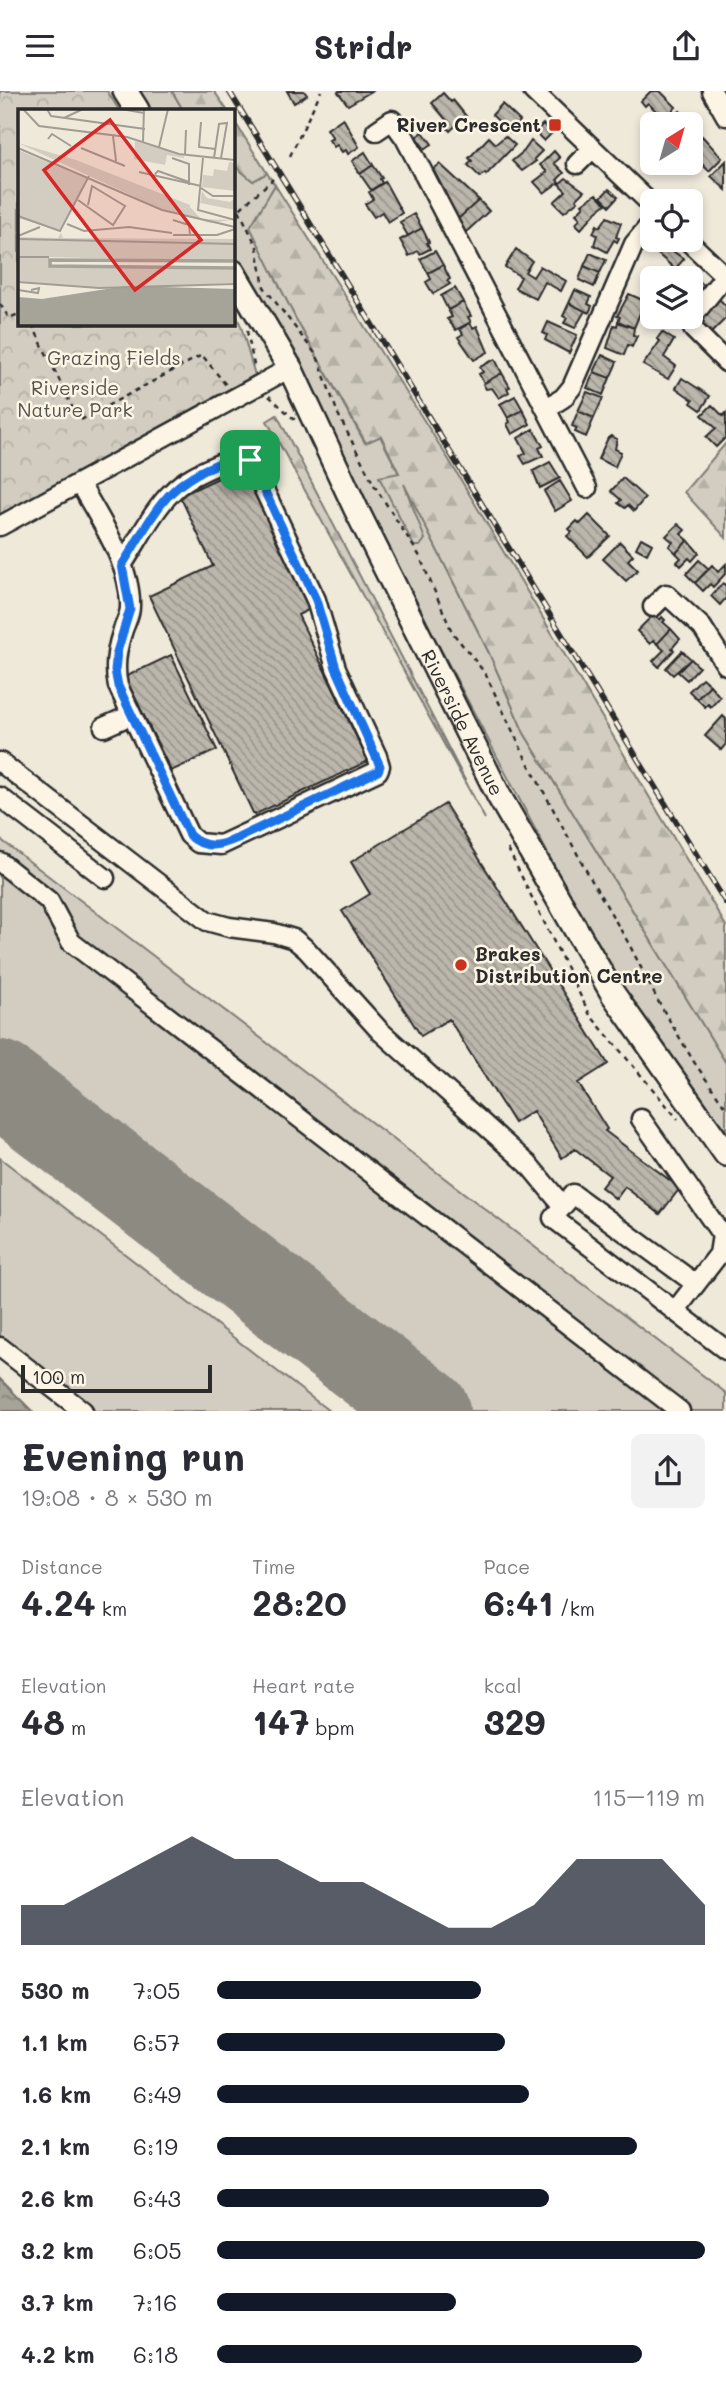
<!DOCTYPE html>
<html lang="en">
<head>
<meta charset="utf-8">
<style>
  :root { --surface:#fff; --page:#f2f2f3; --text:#2b2b33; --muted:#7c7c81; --accent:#111827 }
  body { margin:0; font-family:Mali,sans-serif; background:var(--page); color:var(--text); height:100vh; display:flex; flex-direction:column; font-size:26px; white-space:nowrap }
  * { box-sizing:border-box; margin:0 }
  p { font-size:23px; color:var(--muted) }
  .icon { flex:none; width:38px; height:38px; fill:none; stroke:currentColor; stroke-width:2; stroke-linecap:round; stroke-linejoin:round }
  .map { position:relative; height:1320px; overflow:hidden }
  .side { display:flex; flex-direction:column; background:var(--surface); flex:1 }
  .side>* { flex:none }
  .needle { width:46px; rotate:37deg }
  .fabs { position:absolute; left:640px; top:21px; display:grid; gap:14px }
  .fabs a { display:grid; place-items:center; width:63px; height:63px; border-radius:10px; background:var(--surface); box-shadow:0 4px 10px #0003; font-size:35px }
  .scale { position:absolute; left:21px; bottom:18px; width:191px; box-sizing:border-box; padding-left:7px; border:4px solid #2b2b2b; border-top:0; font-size:19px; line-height:24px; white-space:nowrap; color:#2b2b2b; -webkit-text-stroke:5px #fcf5e5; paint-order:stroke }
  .pin { position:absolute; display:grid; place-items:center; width:60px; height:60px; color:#fff; margin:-30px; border-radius:14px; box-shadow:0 4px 10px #0006 }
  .round { display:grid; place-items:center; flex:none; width:74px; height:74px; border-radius:10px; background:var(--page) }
  .headline { display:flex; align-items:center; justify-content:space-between; height:119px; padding:0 21px }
  h1 { font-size:38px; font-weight:800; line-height:52px }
  .figures { display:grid; grid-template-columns:repeat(3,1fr); gap:10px; height:119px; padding:7px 21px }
  .figures div { display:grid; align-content:center }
  .figures b { font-size:35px; font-weight:800 }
  .figures small { font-size:19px; font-weight:400 }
  .figures p { font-size:19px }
  .chart { height:196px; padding:14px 21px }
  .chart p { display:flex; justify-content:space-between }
  .chart svg { width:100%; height:126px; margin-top:7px; fill:var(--accent); opacity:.7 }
  ul { padding:0 21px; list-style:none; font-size:23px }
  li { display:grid; grid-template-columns:112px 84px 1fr; align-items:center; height:52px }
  li i { height:18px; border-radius:9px; background:var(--accent) }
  header { display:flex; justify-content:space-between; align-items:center; height:91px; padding:0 21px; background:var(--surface); font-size:32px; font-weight:800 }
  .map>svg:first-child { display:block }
  .green { fill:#d2cdc0; stroke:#7e7c76; stroke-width:2 }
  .forest { fill:url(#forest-firs); stroke:#7e7c76; stroke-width:2 }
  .park { fill:url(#park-crowns); stroke:#7e7c76; stroke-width:2 }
  .water { fill:url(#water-ripples); stroke:#75736d; stroke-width:2 }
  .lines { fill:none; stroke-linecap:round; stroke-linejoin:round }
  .runway { stroke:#8d8a82; stroke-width:86 }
  .building { fill:url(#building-back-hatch); stroke:#2b2b2b; stroke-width:2 }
  .minor-casing { stroke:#2b2b2b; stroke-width:23 }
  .major-casing { stroke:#2b2b2b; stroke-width:28 }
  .path { stroke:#2b2b2b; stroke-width:2.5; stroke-dasharray:5 5; stroke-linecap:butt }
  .minor { stroke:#fcf5e5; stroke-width:18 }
  .major { stroke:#fcf5e5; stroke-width:23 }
  .rail-casing { stroke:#2b2b2b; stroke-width:6 }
  .rail { stroke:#fcf5e5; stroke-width:3.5; stroke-dasharray:10; stroke-linecap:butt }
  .route-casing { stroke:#fff; stroke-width:14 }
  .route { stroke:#1a73e8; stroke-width:9 }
  .poi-dot { fill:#c8321e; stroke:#fcf5e5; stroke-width:2.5 }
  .labels { text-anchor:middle; stroke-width:5; stroke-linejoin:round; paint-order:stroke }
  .poi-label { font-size:19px; font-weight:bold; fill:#2b2b2b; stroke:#fcf5e5; text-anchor:end }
  .park-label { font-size:19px; fill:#555450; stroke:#fcf5e5 }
  .street-label { font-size:19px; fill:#2b2b2b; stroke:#fcf5e5 }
  .inset-river { fill:none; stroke:#a6a399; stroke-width:3.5 }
  .inset-road { fill:none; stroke:#a19d94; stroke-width:2 }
  .view { fill:#d62828; fill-opacity:0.15; stroke:#d62828; stroke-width:3.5 }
  .inset-edge { fill:none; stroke:#2b2b2b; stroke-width:3.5 }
</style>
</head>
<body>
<header><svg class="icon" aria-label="menu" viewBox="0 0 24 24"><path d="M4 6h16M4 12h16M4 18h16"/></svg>Stridr<svg class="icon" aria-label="share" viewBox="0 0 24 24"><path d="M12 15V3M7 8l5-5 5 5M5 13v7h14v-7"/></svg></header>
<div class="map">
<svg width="726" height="1320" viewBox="0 0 726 1320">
  <defs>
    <pattern id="forest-firs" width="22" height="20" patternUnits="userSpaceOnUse" patternTransform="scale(1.75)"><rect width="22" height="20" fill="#d2cdc0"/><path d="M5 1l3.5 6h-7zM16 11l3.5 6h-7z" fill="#b4b0a5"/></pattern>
    <pattern id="park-crowns" width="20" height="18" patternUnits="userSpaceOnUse" patternTransform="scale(1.75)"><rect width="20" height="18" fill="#d2cdc0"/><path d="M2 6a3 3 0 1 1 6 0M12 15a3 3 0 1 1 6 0" fill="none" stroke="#b4b0a5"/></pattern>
    <pattern id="water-ripples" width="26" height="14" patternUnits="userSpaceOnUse" patternTransform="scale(1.75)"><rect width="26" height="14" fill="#a6a399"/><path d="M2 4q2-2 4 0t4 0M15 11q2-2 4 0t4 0" fill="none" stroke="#87857d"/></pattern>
    <pattern id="building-back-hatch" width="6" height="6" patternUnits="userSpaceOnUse" patternTransform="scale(1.75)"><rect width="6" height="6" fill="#bcb7ac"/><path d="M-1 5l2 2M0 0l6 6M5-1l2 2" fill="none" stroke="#99958c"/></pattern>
  </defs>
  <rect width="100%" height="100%" fill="#efe9da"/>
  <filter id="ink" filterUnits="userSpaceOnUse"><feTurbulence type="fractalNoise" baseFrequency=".0143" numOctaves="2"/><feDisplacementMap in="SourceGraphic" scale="14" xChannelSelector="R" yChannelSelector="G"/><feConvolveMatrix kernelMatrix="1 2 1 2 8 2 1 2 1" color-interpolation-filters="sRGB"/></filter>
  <g filter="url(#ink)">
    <path class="green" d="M135,0H172L183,19H147Z
      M233,73L253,90L267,82L275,94L251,136L296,228L365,352L380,345L489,562L524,642L726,972V1048L622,904L373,429L300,282L233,166Z
      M0,748L726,1302V1320H427L362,1270L359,1247L353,1239L320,1214H291L69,1045L66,1018L22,985L10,997L0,992Z
      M0,1067L329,1320H88L0,1251Z"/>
    <path class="forest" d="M172,0H214L227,19H183Z
      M233,28L267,82L253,90L233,73Z
      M275,94L449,369L726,835V972L524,642L489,562L404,393L425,448L420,455H414L379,386L399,382L381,345L366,352L296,228L250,136Z
      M277,324L485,728L267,330Z
      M726,352V447L684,401Z"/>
    <path class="park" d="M0,0H107L119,19H19V233H233V217L241,235L258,295L0,435Z"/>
    <path class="water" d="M0,1288L32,1320H0Z"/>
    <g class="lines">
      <path class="runway" d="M0,992L427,1320"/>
    </g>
    <path class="building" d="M287,0H304L307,4L294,12Z
      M372,0L348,14L338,1L339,0Z
      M651,0H660L676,16L664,28L648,12L645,15L641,10Z
      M443,2L451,11L453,9L466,25L450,40L445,34L448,31L432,12Z
      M502,13L520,30L510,41L492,24Z
      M680,20L698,39L691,46V33H668Z
      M343,27L359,56L348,63L346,59L342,61L337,54L334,56L329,49L333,47L327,38Z
      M543,33L552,42L544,50L535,41Z
      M423,41L432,53L425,58L416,46Z
      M505,45L515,54L486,84L485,82L480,86L468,74L472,70L469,67L489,46L496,53Z
      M702,45L722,67L709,80L691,63V56Z
      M531,50L542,60L534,68L536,70L522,80L512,70L524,60Z
      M554,60L560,67L554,72L564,82L557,89L559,91L544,102L534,91L547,81L540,74Z
      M365,61L373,74L360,83L352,70Z
      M726,70V99L711,85Z
      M440,73L479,109L458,128L431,80Z
      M373,74L382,87L380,88L382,92L371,99L360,83Z
      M566,87L584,100L576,108L578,110L564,121L554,111L566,100L559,93Z
      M385,91L402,122L388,131L382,121L374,126L365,113L373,108L369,101Z
      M609,98L618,106L610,115L601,106Z
      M596,103L606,113L597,120L581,138L576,133L580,127L576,123L584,115L582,113Z
      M479,109L489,120L465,142L458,128Z
      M414,123L422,137L408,145L400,131Z
      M607,126L621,132L616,146L619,147L617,151L614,149L607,161L594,154L597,144L593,142L597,134L600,136Z
      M422,137L429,151L427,152L430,158L420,163L418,160L409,165L400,149Z
      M657,149L684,168L675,178L651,157Z
      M516,158L532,170L525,181L533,186L540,175L566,190L561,200L545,191L536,208L515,197L521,186L505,176Z
      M435,160L443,174L428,182L420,168Z
      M590,162L606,169L600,182L584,175Z
      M443,174L450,188L447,190L450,193L433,203L426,191L431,188L428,182Z
      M584,175L600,182L594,196L579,189Z
      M696,187L708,198L697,211L691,206V193Z
      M455,197L463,211L448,219L441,205Z
      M575,199L591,206L588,213L592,215L589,222L569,212Z
      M629,203L645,210L634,237L618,230L620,226L617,225Z
      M716,205L726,215V227L710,243L701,234L704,231L697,225Z
      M463,211L471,225L468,226L471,231L456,239L447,228L452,226L448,219Z
      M569,212L585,220L575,237L564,232L567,227L563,225Z
      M548,231L577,244L569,262L545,249L547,244L543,242Z
      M618,231L634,237L633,244L637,245L632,256L628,254L624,264L607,257L614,234L617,235Z
      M470,232L473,237L477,235L488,261L474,269L458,246L463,243L460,238Z
      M662,241L674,249L664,266L676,275L668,288L643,274L660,250L657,248Z
      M602,264L617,271L610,287L594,281Z
      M495,268L502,282L484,292L479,283L483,281L480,276Z
      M594,281L610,287L603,304L587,297Z
      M502,282L510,296L507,297L509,301L499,307L492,297L486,298L483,293Z
      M682,287L710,305L701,319L691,312L693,309L676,297Z
      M587,301L603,307L594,327L578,320Z
      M515,305L523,319L508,327L500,313Z
      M712,314L723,325L726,322V346L716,356L706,346L716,337L702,324Z
      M523,319L530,333L512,343L507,333L510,331L508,327Z
      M578,320L594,327L586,346L575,341L577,337L572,335Z
      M533,338L543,355L539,357L543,365L525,373L520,365L526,362L518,347Z
      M611,345L617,348L615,358L621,361L615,376L598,368L608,347Z
      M550,371L560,387L540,397L533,380Z
      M244,375L312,517L298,524L368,670L254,724L149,505L213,475L180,405Z
      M623,387L645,407L634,420L628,414L625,417L618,412L621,409L611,400Z
      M560,390L572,410L555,420L544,400Z
      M589,424L610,445L588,466L567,445L572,441L569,438L577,430L580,433Z
      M678,433L685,439L681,443L688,449L676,462L669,455L673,451L666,445Z
      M641,447L652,453L647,463L636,457Z
      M688,449L699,462L692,470L689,467L681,475L677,471L681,467L676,462Z
      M620,451L633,464L628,469L638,479L626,490L603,468Z
      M699,469L709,478L695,492L686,483Z
      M726,473V482L713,496L710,493L703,500L695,492L712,474L718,481Z
      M723,492L726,495V507L720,514L711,505Z
      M654,523L660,529L662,526L665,529L663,531L671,538L657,553L654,549L650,553L637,540Z
      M671,538L680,548L672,557L674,559L659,576L653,570L664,559L657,553Z
      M682,560L691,568L673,584L666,577Z
      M171,564L217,659L171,680L125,586Z
      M691,568L699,576L687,589L678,581Z
      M702,587L710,594L697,608L689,600Z
      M710,594L720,606L711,616L708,613L705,616L697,608Z
      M723,625L726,628V653L721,659L705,645Z
      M445,713L608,973L578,992L607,1038L605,1040L680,1097L660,1123L625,1096L616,1108L601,1096L610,1085L575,1058L562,1067L533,1020L514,1032L449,928L421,945L342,820L370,803L351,771Z"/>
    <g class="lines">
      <defs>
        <path id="minor" d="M533,0L653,115
          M712,0L726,25
          M376,40L392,29L405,47L587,397
          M577,73L592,58
          M687,149L726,186
          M725,185L691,227L693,238L726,271
          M547,317L563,307L572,296L634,153L653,130
          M80,393C99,427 132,475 130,516C130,525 124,534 122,542C116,560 114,577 118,595L189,744L198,752L221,754L378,680L380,675L377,665L336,577L316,509L250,369C241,363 229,370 219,373C203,380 184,388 172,401C153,419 137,452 122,474
          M0,435L290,277
          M653,516L666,503L702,536L726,574
          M104,636L131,624
          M0,671L207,830L229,836L274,842L294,848L307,859L380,940L528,1073L562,1114
          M0,706L105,787
          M0,771L49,810L71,851L680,1320
          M641,1028L722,1144L719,1163L675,1220
          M696,1193L573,1103L553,1127L726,1259
          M0,1256L83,1320"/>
        <g id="major">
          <path d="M125,0L137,19"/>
          <path id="s1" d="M233,181L290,277L356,418L499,705L613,903L726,1063"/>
        </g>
      </defs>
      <use href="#minor" class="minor-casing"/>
      <use href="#major" class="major-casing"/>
      <path class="path" d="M290,65L321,0
        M239,119L257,156L264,196L317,265L338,323L374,394L419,464L452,541L485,582L526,668L592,790L629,853L658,910L694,971L726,1017
        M233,124L273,88
        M0,213L9,227L19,223
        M32,233L79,330L202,264L226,294
        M247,240L255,279
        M269,305L295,329
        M508,758L590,924L678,1028"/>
      <use href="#minor" class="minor"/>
      <use href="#major" class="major"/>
      <defs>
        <path id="rail" d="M229,0L726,812"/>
      </defs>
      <use href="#rail" class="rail-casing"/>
      <use href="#rail" class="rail"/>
    </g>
  </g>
  <g class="lines" filter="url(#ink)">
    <defs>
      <path id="route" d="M246,366L250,369L316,509L336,577L380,675L378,680L238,747C220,755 205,759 189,744L118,595L115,579L117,561L130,518L122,474C137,452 153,419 172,401C189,384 221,368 246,366Z"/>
    </defs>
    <use href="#route" class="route-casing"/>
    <use href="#route" class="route"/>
  </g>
  <g class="poi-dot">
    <rect x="548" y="27" width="14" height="14" rx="3.5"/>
    <circle cx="461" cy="874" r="7"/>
  </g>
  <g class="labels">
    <g class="poi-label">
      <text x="541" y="41">River Crescent</text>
      <text x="475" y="870" text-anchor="start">Brakes<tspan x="475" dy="22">Distribution Centre</tspan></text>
    </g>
    <g class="park-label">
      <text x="114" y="274">Grazing Fields</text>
      <text x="75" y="304">Riverside<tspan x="75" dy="22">Nature Park</tspan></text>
    </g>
    <g class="street-label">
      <text dy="7" stroke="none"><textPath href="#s1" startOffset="506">Riverside Avenue</textPath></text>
    </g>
  </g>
  <g transform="translate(18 18)">
    <rect width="217" height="217" fill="#efe9da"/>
    <path d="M0,34L58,51L59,56L118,83L162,101L172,98L183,110L213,111L193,114L145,101ZM211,53L217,54V82L184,78L185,66L195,67L196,60L209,62ZM184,82L189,89L212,93L217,89V101L182,94ZM43,124L45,129L217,130V153L31,148L32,157L217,159V174L81,179L0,172V128L40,129Z" fill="#d2cdc0"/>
    <path d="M117,32L166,47V49L149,46L147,56L116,50ZM58,51L172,96V98L162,101L95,74L58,56Z" fill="#d2cdc0"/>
    <path d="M0,41L70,70L42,122L0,109Z" fill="#d2cdc0"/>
    <path d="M108,177L217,180V217H0V188L24,190Z" fill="#a6a399"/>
    <path class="inset-river" d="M217,152L32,151V157L217,159"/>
    <path class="inset-road" d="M5,0L21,17L109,28L161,45L217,51M29,0L33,7L127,20M103,0L126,4M46,9L65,0M183,13L181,38L197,40M95,27L98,52M30,30L34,25L53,37M125,33L126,0M141,38L150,0M0,39L144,101L217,118M63,39L107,57M167,45L168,21M154,49L171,55V76M185,49L180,101L217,111M196,49L201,15L209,14L203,49M121,63L183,77M137,65L140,62L171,73M183,79L195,87H215M60,91L95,116L107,97L74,77L70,96M0,107L42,122L71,67M155,111L171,116L172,126M49,115L66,122L111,118L154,124M155,126H199L217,120M0,127L22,118M0,130L217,135M0,148H31M0,173L81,179L217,175M0,181L20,184L21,179L13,181"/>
    <path class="view" d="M92,11L183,131L117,181L26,61Z"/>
    <rect width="217" height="217" class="inset-edge"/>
  </g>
</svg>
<div class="fabs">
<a><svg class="needle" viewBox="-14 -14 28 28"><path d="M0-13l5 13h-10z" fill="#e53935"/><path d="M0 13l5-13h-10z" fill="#7c7c81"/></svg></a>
<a><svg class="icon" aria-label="locate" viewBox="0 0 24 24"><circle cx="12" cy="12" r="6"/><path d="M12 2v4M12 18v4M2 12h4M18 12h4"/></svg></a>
<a><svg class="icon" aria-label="layers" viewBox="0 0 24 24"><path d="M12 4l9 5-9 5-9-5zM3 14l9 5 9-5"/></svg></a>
</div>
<div class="scale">100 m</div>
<div class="pin" style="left:250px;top:369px;background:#1e9e55"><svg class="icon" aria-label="arrive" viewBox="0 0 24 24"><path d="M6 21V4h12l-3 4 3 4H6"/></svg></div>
</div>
<section class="side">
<div class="headline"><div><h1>Evening run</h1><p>19:08 · 8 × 530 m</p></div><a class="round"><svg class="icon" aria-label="share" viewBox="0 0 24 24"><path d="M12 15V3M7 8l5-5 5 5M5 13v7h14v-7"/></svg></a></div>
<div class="figures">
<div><p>Distance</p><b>4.24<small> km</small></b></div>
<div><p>Time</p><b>28:20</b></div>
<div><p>Pace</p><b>6:41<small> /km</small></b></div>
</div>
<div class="figures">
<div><p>Elevation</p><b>48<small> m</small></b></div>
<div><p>Heart rate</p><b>147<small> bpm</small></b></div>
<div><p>kcal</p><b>329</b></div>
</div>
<div class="chart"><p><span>Elevation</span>115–119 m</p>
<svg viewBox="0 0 160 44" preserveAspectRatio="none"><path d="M0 44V30L10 30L20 22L30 14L40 6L50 14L60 14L70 22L80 22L90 30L100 38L110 38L120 30L130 14L140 14L150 14L160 30V44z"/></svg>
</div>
<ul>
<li><b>530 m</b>7:05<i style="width:54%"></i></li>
<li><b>1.1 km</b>6:57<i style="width:59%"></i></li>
<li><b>1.6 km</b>6:49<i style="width:64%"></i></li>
<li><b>2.1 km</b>6:19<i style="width:86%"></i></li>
<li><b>2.6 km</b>6:43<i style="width:68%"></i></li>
<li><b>3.2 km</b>6:05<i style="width:100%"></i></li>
<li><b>3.7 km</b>7:16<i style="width:49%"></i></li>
<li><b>4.2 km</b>6:18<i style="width:87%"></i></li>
</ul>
</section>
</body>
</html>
